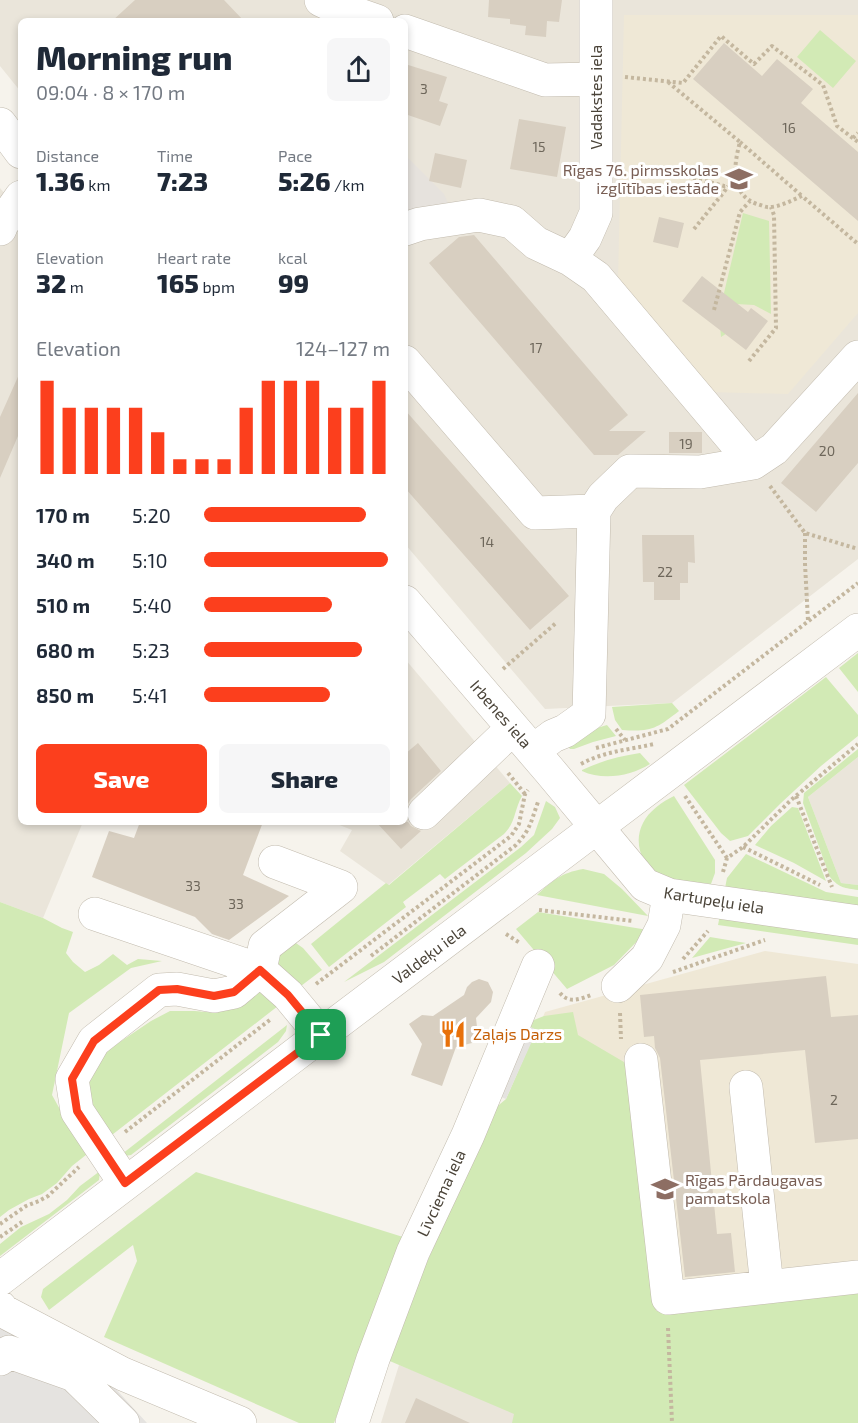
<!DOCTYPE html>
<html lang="en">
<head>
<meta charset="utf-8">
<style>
  :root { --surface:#fff; --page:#f6f6f7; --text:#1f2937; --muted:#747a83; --accent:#fc3f1d }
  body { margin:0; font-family:"Exo 2",sans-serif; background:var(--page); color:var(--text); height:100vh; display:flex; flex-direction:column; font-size:22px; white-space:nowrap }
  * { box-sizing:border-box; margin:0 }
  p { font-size:20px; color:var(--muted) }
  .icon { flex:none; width:33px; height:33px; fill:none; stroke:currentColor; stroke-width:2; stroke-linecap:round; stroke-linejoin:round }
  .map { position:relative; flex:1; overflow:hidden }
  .details { position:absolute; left:18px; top:18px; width:390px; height:807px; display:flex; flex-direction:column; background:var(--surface); border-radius:9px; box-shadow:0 3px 9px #0003 }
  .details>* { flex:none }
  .pin { position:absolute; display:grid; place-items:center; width:51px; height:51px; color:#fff; margin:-26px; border-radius:12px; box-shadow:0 3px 9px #0006 }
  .round { display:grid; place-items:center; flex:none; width:63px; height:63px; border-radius:9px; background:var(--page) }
  .head { display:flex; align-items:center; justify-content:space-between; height:102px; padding:0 18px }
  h1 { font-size:33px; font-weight:800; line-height:45px }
  .stats { display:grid; grid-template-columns:repeat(3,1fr); gap:9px; height:102px; padding:6px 18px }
  .stats div { display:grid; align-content:center }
  .stats b { font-size:26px; font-weight:800 }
  .stats small { font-size:16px; font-weight:400 }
  .stats p { font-size:16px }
  .chart { height:168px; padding:12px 18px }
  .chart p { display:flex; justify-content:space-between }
  .chart svg { width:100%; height:108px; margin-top:6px; stroke:var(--accent); stroke-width:6 }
  .button { display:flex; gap:12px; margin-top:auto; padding:12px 18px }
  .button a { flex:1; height:69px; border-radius:9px; background:var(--accent); color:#fff; font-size:24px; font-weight:800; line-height:69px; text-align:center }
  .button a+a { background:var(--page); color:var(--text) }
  ul { padding:0 18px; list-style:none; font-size:20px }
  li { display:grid; grid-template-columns:96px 72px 1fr; align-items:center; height:45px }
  li i { height:15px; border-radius:8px; background:var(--accent) }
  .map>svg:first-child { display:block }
  .residential { fill:#eae5da }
  .industrial { fill:#e6e2dd }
  .education { fill:#efe8d6 }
  .green { fill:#d2eab5 }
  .parking { fill:#e5e3e0 }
  .building { fill:#d8cfc1 }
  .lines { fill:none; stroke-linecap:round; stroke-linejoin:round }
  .minor-casing { stroke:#c2bbae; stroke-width:34 }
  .path { stroke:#c4b79f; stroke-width:4; stroke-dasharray:3 3; stroke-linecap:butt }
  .minor { stroke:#fff; stroke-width:33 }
  .route-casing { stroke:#fff; stroke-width:12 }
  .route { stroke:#fc3f1d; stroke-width:8 }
  .labels { text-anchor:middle; stroke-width:6; stroke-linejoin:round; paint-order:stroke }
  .number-label { font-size:14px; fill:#6e675b }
  .street-label { font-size:16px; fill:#4b4439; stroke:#fff }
  .education-label { font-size:16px; fill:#785e54; stroke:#fff; text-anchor:end }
  .food-label { font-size:16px; fill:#c56008; stroke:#fff; text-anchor:start }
</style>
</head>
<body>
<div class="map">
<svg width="858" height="1423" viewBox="0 0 858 1423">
  <rect width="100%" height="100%" fill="#f6f3ec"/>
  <path class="residential" d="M0,0H858V559L672,703L545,709L405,544V21H21V92L0,66Z
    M0,188L21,213V822H83L43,918L0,902Z
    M405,659L510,783L388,885L340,851L352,830L332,822H405Z
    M858,757V885L841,883L808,797Z
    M399,1365L520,1412L518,1423H381Z"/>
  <path class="industrial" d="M405,155L444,194L450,208L405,212Z"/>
  <path class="education" d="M624,15H858V313L788,394L708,392L618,282Z
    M765,951L858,964V1423L519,1412L399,1365L545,1012Z"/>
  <path class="green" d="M820,30L856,61L833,88L797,57Z
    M743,213L769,221L771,314L754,305L736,304L732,330L721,337L719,314Z
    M858,653V692L839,668Z
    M826,677L858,715V736L821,766L781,803L748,836L730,841L721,833L684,785Z
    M672,703L679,711C656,729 651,732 622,730L615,720L612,707Z
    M607,725L616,736L593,742L574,749H570L565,742L587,731Z
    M858,749V757L808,797L841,883L858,885V890C845,888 839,888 830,877L803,803L804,793Z
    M640,753L650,764C631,776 603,781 582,771V770C601,761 620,756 640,753Z
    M510,783L522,796C514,810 516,822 504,834L445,879L440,874L403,902L406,907L329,967L311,944L386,883L389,885Z
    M674,796L715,860V873L711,884C695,882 675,882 660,875C641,866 633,842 643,823C648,812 663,801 674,796Z
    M546,801L555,807L560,818L552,829L526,853L384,962L344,982L521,847L534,835Z
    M792,807L798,808L826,881L794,863L755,845L771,826Z
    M746,854L826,892L858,897V907L725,888L727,878Z
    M583,869L604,874L622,889L648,916L537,895C553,880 561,873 583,869Z
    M0,902L43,918L62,928L73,932L66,953L73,962L85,972L99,965L113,954L127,965L138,959L162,961L131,968L69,1013L52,1095L62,1113L91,1151L72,1166L57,1183L42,1194L29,1199L9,1210L0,1217Z
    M538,912L648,930L614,965L567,989L516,929Z
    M720,915L858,934V945L718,925Z
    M710,937L746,943L692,958Z
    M293,941L303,948L322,970L297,989L275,961L276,952Z
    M256,991L265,992L278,1006L108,1138L92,1115L87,1078L108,1050L151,1021L170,1011H195L217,1013Z
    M573,1012L578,1035L629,1065L656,1311L858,1289V1423H512L514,1414L385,1359L493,1110L506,1099L536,1030L524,1024L544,1016Z
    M287,1025L286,1031L278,1042L131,1155L125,1156L122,1154Z
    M100,1171L99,1180L0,1256V1244L21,1227L49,1214L67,1200L80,1186Z
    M196,1172L403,1237L334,1423H299L104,1337L137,1261L133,1245L49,1310L41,1297L43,1289Z"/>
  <path class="parking" d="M524,1024L537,1030L506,1099L493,1094Z
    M0,1324L92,1363L147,1423H0Z"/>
  <path class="building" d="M135,0H224L244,21H112Z
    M489,0H562L559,22L547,21L546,37L525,35L526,26L510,24V19L488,17Z
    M724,43L762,76L777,59L813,89L801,103L858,152V221L693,79Z
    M405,64L447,77L439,101L448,104L440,126L405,114Z
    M519,119L566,127L557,177L510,169Z
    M435,153L467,160L461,188L429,181Z
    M659,217L684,223L678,248L653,242Z
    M474,235L628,415L609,431H646L618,455H594L429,263L459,237Z
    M702,276L748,312L751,308L768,321L746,350L682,301Z
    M21,370V429L0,478V417Z
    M858,393V463L816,512L781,483Z
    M405,410L569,596L530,630L405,488Z
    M669,432H702V453H669Z
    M642,535H694L695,563L688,562V583H680V600H654V582H643Z
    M418,743L441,771L411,799L406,807L405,814V754Z
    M140,822H263L243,875L289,896L229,940L212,934L195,917L92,877L109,831L134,838Z
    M376,822H408L411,826L421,831L401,849Z
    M826,976L831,1017L858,1015V1139L815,1143L805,1050L700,1060L717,1234L731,1233L735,1272L685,1277L660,1058L655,1048L654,1036L644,1037L640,995Z
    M479,979L488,982L493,992L491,1002L476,1018L478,1036L472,1043L456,1047L442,1086L411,1075L422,1044L409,1024L422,1015L433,1016L464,995L467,987L472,982Z
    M416,1398L470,1423H405Z"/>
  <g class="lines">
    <defs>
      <path id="minor" d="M321,0L336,7L377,21
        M405,31L545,80L595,79
        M0,124L21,152
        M0,229L2,224L21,197
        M405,229L420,224L479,215L512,222L536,243L570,259L596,277L753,463L774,449L858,357
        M570,259L585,238L596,213V0
        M405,362L535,513L594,511
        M405,602L549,770L645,885L669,895L858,922
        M533,751L553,736L565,731L589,714L594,511L603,497L630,471L700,472L753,463
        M424,813L513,728
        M95,914L260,970L288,995L321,1035
        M618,986L647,958L664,925L669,895
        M641,1060L668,1298L767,1287
        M746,1087L767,1287L858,1277
        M125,1183L77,1111L72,1079L94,1041L159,990L177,989L214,996L234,992L260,970L265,946L341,887L275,862
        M0,1279L321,1035L858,630
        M0,1307L3,1311L123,1374L240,1423
        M0,1359L9,1352L74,1375L123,1423
        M352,1423L373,1359L413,1252L468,1135L538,966"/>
    </defs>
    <use href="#minor" class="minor-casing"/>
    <path class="path" d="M625,77L683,83L721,36L754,64L772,46L823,85L837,126L858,142
      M668,82L740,142C734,164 729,194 757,204C761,205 766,208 771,207C782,206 792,200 802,196L858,244
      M853,138L858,133
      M740,142L802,196
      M670,172L724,186L736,185
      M694,229L724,192L728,186
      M714,310L740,212L750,201
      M749,361L776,328L774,215L771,207
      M770,486L805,533L858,549
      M805,533V564L808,621
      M503,669L556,623
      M616,729L625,740
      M596,748L668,729L858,583
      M581,764C605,751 628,750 654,744
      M508,773L525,794
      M685,796L727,858
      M796,796L832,887
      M743,847L820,885
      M723,872L727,858L743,847L791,800L858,744
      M539,910L633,921
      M506,934L520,943
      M371,956L516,845C531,829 531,821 538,802
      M683,959L708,931
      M673,972L765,940
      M316,984L511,836L519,824L525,794L528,790
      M560,993C569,1004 580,999 591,995
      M620,1013L621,1039
      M125,1132L271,1019
      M0,1224L26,1206L39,1201L48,1196L79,1167
      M0,1237L22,1222
      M668,1328L672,1423"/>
    <use href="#minor" class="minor"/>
  </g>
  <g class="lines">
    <defs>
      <path id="route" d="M260,970L288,995L321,1035L125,1183L77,1111L72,1079L94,1041L159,990L177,989L214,996L234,992Z"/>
    </defs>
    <use href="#route" class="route-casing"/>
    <use href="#route" class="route"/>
  </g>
  <defs>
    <symbol id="school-bare" viewBox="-9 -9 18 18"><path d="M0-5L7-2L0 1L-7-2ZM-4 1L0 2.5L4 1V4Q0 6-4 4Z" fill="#8d6e63" stroke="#fff" stroke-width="2.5" paint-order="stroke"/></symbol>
    <symbol id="restaurant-bare" viewBox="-9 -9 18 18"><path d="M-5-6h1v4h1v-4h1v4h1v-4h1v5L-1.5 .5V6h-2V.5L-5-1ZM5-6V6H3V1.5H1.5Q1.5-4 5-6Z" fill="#e8710a" stroke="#fff" stroke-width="2.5" paint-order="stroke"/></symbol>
  </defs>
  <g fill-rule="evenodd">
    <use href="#school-bare" x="720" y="160" width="38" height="38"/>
    <use href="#restaurant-bare" x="434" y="1015" width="38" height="38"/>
    <use href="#school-bare" x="646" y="1170" width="38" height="38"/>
  </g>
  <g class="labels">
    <g class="number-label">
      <text x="424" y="94">3</text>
      <text x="789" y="133">16</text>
      <text x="539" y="152">15</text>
      <text x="536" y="353">17</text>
      <text x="686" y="449">19</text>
      <text x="827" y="456">20</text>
      <text x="487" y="547">14</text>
      <text x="665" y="577">22</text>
      <text x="193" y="891">33</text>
      <text x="236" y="909">33</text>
      <text x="834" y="1105">2</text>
    </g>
    <g class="street-label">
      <text transform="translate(596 97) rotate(-90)" y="6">Vadakstes iela</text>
      <text transform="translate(501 714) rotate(49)" y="6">Irbenes iela</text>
      <text transform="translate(714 900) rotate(9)" y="6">Kartupeļu iela</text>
      <text transform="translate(429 954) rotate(-37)" y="6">Valdeķu iela</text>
      <text transform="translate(441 1193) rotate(-65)" y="6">Līvciema iela</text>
    </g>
    <g class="education-label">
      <text x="719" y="176">Rīgas 76. pirmsskolas<tspan x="719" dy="18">izglītības iestāde</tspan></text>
      <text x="685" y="1186" text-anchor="start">Rīgas Pārdaugavas<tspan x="685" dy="18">pamatskola</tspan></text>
    </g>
    <g class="food-label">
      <text x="473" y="1040">Zaļajs Darzs</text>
    </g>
  </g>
</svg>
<div class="pin" style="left:321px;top:1035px;background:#1e9e55"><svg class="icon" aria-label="arrive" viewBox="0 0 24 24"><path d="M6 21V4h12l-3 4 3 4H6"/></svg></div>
<section class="details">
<div class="head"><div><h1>Morning run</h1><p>09:04 · 8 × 170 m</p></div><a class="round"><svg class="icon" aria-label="share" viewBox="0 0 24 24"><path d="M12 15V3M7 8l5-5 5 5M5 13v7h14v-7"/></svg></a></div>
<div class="stats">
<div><p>Distance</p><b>1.36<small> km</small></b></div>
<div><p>Time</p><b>7:23</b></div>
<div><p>Pace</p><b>5:26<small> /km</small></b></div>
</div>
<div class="stats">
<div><p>Elevation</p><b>32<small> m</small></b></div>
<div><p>Heart rate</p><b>165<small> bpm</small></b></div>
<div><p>kcal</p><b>99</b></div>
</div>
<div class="chart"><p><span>Elevation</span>124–127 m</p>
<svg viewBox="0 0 160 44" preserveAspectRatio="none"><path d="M5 44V6M15 44V17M25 44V17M35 44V17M45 44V17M55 44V27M65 44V38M75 44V38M85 44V38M95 44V17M105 44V6M115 44V6M125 44V6M135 44V17M145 44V17M155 44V6"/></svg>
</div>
<ul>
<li><b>170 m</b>5:20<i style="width:87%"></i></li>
<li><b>340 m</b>5:10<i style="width:99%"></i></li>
<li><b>510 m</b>5:40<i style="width:69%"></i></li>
<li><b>680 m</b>5:23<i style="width:85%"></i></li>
<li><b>850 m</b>5:41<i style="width:68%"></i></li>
</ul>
<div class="button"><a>Save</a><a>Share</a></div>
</section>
</div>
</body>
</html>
